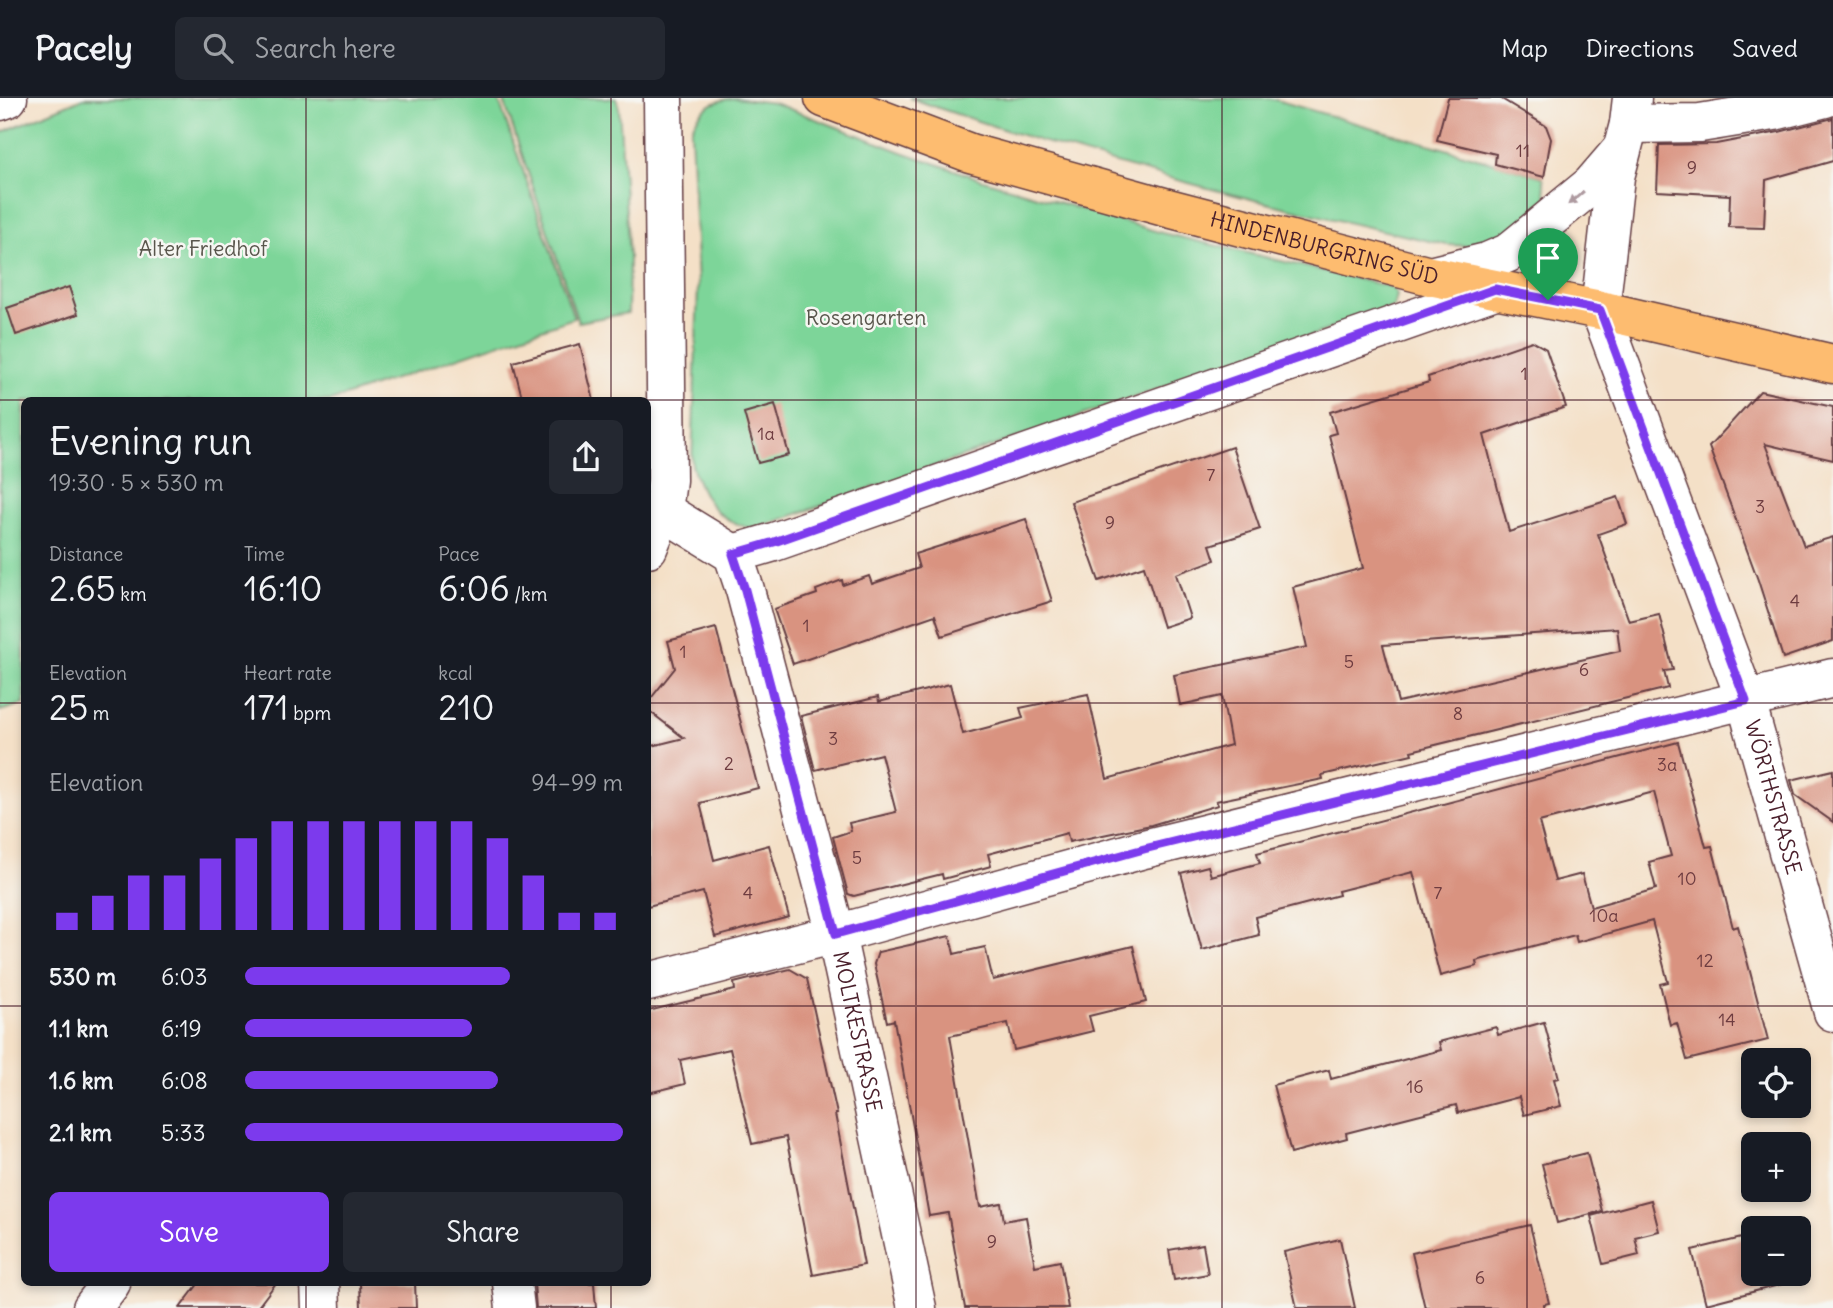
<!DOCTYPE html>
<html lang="en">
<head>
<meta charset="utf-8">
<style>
  :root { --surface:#171b24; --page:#242831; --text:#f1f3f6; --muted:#9ea1a6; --line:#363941; --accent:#7c3aed }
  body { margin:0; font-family:Delius,sans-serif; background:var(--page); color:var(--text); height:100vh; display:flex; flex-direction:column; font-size:26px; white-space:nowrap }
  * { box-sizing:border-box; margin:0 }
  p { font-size:23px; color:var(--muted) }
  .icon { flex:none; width:38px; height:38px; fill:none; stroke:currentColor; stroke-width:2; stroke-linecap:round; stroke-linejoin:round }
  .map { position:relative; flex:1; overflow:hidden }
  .drawer { position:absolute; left:21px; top:299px; width:630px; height:889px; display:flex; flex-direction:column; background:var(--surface); border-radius:10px; box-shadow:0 4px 10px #0003 }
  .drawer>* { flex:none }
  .tools { position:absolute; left:1741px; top:950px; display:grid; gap:14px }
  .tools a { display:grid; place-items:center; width:70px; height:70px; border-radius:10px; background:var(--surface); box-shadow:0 4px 10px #0003; font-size:35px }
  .pin { position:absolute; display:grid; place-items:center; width:60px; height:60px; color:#fff; margin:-72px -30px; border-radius:50% 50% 50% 0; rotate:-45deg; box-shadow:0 0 7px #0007 }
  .pin .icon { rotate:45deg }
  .round { display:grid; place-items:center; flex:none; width:74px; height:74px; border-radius:10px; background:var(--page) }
  .overview { display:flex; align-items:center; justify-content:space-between; height:119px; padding:0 28px }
  h1 { font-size:38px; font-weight:600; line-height:52px }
  .stats { display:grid; grid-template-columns:repeat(3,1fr); gap:10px; height:119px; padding:7px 28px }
  .stats div { display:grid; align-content:center }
  .stats b { font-size:35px; font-weight:600 }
  .stats small { font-size:19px; font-weight:400 }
  .stats p { font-size:19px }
  .chart { height:196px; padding:14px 28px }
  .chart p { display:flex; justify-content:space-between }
  .chart svg { width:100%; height:126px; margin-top:7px; stroke:var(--accent); stroke-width:6 }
  .action { display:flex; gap:14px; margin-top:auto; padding:14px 28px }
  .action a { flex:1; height:80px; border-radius:10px; background:var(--accent); color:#fff; font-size:28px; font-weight:600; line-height:80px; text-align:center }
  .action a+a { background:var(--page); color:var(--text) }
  ul { padding:0 28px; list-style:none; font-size:23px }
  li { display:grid; grid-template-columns:112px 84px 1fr; align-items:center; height:52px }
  li i { height:18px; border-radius:9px; background:var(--accent) }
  header { display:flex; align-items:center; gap:42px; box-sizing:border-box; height:98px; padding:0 35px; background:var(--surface); border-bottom:2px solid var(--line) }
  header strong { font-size:33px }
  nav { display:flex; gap:38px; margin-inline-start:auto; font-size:24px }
  .search { width:490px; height:63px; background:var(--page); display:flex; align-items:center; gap:18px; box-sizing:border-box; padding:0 24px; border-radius:10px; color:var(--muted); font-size:26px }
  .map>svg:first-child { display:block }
  .green { fill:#7dd599; stroke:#647a62; stroke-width:2 }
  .building { fill:#d99380; fill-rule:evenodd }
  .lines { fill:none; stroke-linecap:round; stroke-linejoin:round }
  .minor-casing { stroke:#643c42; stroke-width:41 }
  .major-casing { stroke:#643c42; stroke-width:41 }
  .minor { stroke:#fff; stroke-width:38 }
  .major { stroke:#fdbc6f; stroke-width:38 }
  .oneway { fill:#ae9aa0 }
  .route-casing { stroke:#fff; stroke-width:14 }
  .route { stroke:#7c3aed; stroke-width:9 }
  .grid { fill:none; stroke:#4a1f2b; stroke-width:2; stroke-opacity:0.55 }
  .labels { text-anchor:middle; stroke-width:5; stroke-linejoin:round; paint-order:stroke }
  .number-label { font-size:18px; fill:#6e3c40 }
  .street-label { font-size:21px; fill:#4a1f2b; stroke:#f6f6f2 }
  .park-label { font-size:21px; fill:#59564c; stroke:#f6f6f2 }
</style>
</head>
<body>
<header>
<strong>Pacely</strong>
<div class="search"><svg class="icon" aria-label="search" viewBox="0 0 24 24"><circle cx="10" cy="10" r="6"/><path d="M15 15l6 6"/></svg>Search here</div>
<nav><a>Map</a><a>Directions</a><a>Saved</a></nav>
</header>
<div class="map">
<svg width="1833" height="1210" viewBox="0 0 1833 1210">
  <rect width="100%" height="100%" fill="#f6f6f2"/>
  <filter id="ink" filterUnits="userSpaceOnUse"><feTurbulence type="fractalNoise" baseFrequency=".0143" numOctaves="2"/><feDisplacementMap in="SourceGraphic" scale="14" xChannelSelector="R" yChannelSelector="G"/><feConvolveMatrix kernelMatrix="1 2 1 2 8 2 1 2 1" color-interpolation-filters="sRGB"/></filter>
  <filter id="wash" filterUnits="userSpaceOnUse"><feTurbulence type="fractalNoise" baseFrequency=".00686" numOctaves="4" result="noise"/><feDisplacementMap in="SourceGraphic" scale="28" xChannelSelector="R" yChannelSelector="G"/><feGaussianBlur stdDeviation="1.57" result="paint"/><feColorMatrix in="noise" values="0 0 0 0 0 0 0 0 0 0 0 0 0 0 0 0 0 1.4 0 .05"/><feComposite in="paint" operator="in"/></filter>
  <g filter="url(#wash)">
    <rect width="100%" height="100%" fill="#f4e0c7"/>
    <path class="green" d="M83,0H498L574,220L330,303H24V606L0,613V35Z
      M503,0H616L619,10L629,160L628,215L578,224Z
      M734,0L774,5L902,54L983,82L1162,135L1387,188L1394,192L1397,197L1394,209L754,431C716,423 703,402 692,367L698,187L691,33C699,11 711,3 734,0Z
      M910,0H1269L1543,79L1548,111L1495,145L1472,148L1447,147C1266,107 1085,62 910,0Z"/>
    <g id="blocks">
      <path class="building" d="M1448,0H1500L1546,28L1551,41L1544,79L1495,66L1496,56L1437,42Z
        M1833,20V63L1766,82L1764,130L1729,129L1730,97L1657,93L1659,47L1716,46L1779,34Z
        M69,189L78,216L16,237L7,210Z
        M1532,243L1546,251L1566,309L1484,337L1509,434L1618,399L1627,426L1598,436L1629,523L1659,516L1673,572L1664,573L1668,590L1411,653L1412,656L1322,677L1323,681L1216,703L1218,707L1151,727L1069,744L1067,735L988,756L991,768L943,781L942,776L854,798L848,796L833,739L851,733L849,725L896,714L881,656L815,672L801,618L878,599L879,604L950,586L963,636L1023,620L1020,610L1088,596L1107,681L1231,647L1222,598L1180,607L1174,577L1307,549L1293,489L1363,470L1329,337L1336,335L1330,314L1429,284L1428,279ZM1617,530L1620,553L1398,604L1383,547Z
        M580,246L594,303H523L513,264Z
        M1760,293L1833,309V362L1765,346L1804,448L1833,439V543L1783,560L1758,482L1709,349Z
        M775,306L789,357L758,365L744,315Z
        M1232,349L1260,431L1210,447L1215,462L1176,476L1190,520L1163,529L1144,468L1099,483L1071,404Z
        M1026,421L1052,503L942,538L935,517L793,566L774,511L817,496L816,492L842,482L843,487L869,478L872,486L919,470L915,456Z
        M716,530L758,690L700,705L714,762L769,747L789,819L715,839L703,794L648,808V649L684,640L648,612V604L675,570L668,543Z
        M1678,644L1706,749L1712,748L1733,830L1738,828L1768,942L1687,962L1677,925L1670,927L1660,886L1668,884L1652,823L1577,844L1575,837L1476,863L1477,868L1440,878L1413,774L1338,793L1339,797L1255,819L1259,837L1202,852L1181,775L1208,768L1211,778L1260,765L1257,755ZM1654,694L1671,758L1649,764L1656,791L1591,809L1582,776L1555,783L1539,724Z
        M1833,672V724L1795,697L1791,682Z
        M950,838L954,856L985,849L993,882L1133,848L1146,904L1089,918L1093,933L1014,952L1008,925L950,938L980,1109L1001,1105L1004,1123L1026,1119L1035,1168L1060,1163L1068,1210H965L948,1115L929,1118L894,922L887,924L874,866L878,854Z
        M790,871L807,881L837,1016H835L864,1167L813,1177L786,1039L752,1046L730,951L680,962L685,986L648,995V913L735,892L734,885Z
        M1544,924L1559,980L1554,981L1561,1008L1524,1017L1519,999L1458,1015L1456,1007L1346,1035L1347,1040L1291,1055L1273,987L1329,972L1331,981L1441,952L1439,944L1496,929L1498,937Z
        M1587,1055L1602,1113L1557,1125L1542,1066Z
        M1651,1102L1659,1133L1635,1139L1639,1157L1603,1166L1591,1118Z
        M1530,1127L1549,1205L1544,1206V1210H1425L1412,1155Z
        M1754,1137V1176H1797L1798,1182L1706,1206L1692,1152Z
        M1340,1141L1355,1210H1297L1284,1154Z
        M1203,1146L1208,1176L1174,1182L1169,1152Z
        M199,1185H276L257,1210H180Z
        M360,1185H415L416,1210H361Z
        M534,1185H594L596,1210H536Z"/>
    </g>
  </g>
  <g filter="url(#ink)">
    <use href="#blocks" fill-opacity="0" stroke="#643c42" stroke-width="2"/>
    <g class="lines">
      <defs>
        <g id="minor">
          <path id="s1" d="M1632,0L1629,26L1615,79L1600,212L1746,603L1833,914"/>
          <path d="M0,3L8,0"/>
          <path d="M1629,26L1700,25L1774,13L1825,0"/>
          <path d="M1430,178L1487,164L1508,155L1591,87L1621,52"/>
          <path id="s2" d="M663,413L733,456L745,492L836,836L917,1210"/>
          <path d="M648,450L663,413L667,382L663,0"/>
          <path d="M733,456L774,444L1495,192"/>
          <path d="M648,884L836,836L1144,751L1833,580"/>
          <path d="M320,1185L321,1210"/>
          <path d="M512,1185L515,1210"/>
          <path d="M92,1210L111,1185"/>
        </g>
        <g id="major">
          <path id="s3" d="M824,0L970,55L1168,110L1430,178L1600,212L1833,266"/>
        </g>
      </defs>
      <use href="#minor" class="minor-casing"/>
      <use href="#major" class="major-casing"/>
      <use href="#minor" class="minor"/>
      <use href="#major" class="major"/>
    </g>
    <defs><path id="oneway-solid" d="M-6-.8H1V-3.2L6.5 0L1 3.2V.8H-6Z" transform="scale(1.75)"/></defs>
    <use class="oneway" href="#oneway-solid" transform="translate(1576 100) rotate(140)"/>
  </g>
  <g class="lines" filter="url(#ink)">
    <defs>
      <path id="route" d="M1495,191L1600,212L1746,603L1144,751L836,836L745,492L733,456L774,444Z"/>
    </defs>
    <use href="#route" class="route-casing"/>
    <use href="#route" class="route"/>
  </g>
  <path class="grid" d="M306,0V303M611,0V303M916,0V1210M1222,0V1210M1527,0V1210M0,302H1833M0,605H24M648,605H1833M0,908H24M648,908H1833M306,1185V1210M611,1185V1210"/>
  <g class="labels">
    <g class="number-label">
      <text x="1523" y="59">11</text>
      <text x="1692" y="76">9</text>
      <text x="1524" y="282">1</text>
      <text x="766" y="342">1a</text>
      <text x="1211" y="383">7</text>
      <text x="1760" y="415">3</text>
      <text x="1110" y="431">9</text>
      <text x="1795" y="509">4</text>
      <text x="806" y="534">1</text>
      <text x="683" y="560">1</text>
      <text x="1349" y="570">5</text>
      <text x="1584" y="578">6</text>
      <text x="1458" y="622">8</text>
      <text x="833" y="647">3</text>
      <text x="729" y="672">2</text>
      <text x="1667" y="673">3a</text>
      <text x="857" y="766">5</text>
      <text x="1687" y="787">10</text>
      <text x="748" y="801">4</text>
      <text x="1438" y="801">7</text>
      <text x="1604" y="824">10a</text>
      <text x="1705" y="869">12</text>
      <text x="1727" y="928">14</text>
      <text x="1415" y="995">16</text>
      <text x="992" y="1150">9</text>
      <text x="1480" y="1186">6</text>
    </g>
    <g class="street-label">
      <text dy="7" stroke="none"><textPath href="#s3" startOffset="523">HINDENBURGRING SÜD</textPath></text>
      <text dy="7" stroke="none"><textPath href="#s1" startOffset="732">WÖRTHSTRASSE</textPath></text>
      <text dy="7" stroke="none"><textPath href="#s2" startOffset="576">MOLTKESTRASSE</textPath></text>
    </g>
    <g class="park-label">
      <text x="203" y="158">Alter Friedhof</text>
      <text x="866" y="227">Rosengarten</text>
    </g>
  </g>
</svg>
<div class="tools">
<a><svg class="icon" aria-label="locate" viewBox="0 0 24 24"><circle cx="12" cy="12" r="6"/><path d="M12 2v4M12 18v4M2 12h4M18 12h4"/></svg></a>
<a>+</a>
<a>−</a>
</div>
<div class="pin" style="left:1548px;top:202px;background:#1e9e55"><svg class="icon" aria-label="arrive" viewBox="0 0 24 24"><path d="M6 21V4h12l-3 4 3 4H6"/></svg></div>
<section class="drawer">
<div class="overview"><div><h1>Evening run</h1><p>19:30 · 5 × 530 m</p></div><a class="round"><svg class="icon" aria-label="share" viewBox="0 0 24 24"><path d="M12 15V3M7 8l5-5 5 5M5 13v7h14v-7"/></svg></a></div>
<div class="stats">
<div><p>Distance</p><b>2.65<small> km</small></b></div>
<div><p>Time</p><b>16:10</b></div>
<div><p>Pace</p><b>6:06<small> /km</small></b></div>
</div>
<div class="stats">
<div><p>Elevation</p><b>25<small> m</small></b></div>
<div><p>Heart rate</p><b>171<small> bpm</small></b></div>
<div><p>kcal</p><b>210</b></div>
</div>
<div class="chart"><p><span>Elevation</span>94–99 m</p>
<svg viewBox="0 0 160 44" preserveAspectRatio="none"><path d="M5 44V38M15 44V32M25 44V25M35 44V25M45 44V19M55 44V12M65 44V6M75 44V6M85 44V6M95 44V6M105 44V6M115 44V6M125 44V12M135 44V25M145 44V38M155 44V38"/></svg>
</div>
<ul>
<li><b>530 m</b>6:03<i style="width:70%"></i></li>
<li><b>1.1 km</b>6:19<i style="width:60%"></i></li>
<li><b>1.6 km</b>6:08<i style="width:67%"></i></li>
<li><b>2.1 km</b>5:33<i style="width:100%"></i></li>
</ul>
<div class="action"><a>Save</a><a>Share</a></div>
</section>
</div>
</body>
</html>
